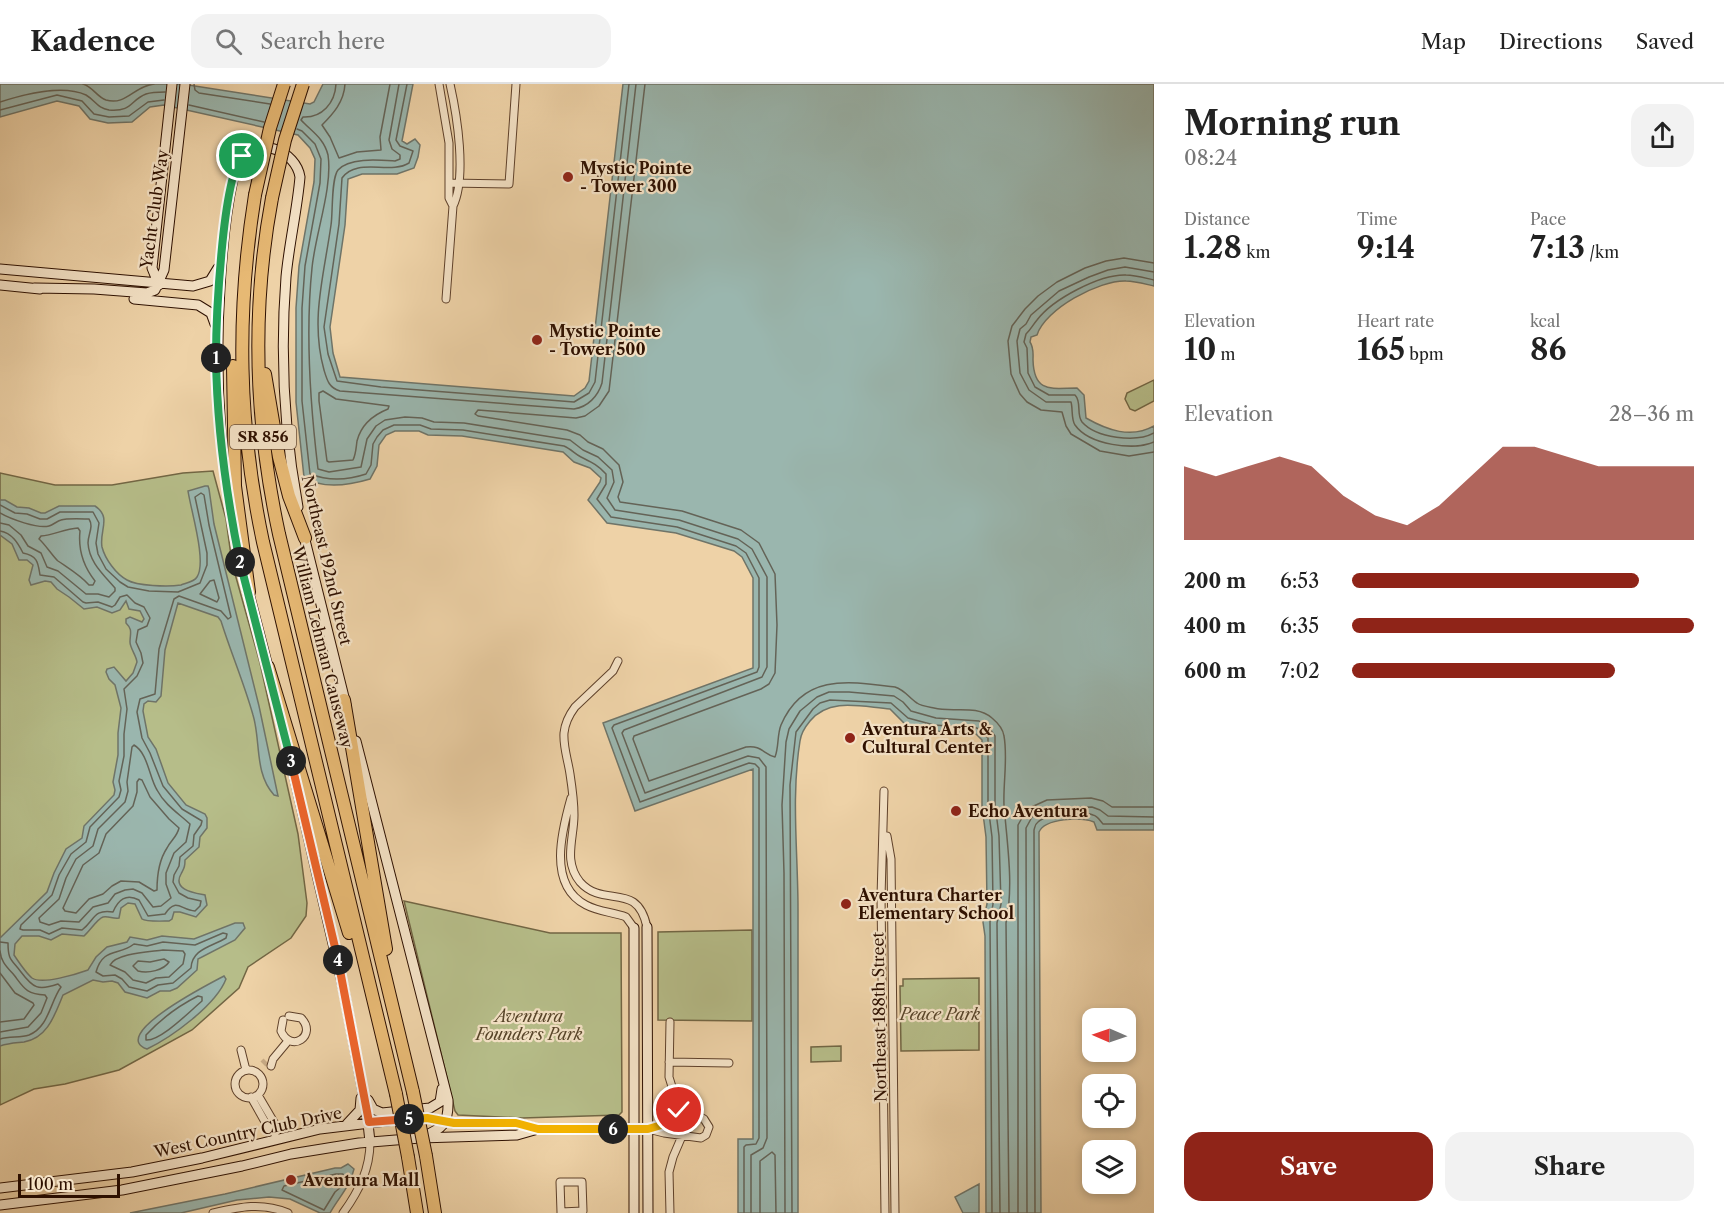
<!DOCTYPE html>
<html lang="en">
<head>
<meta charset="utf-8">
<style>
  :root { --surface:#fff; --page:#f2f2f2; --text:#222; --muted:#767676; --line:#e0e0e0; --accent:#8f2418 }
  body { margin:0; font-family:"Libre Caslon Text",serif; background:var(--page); color:var(--text); height:100vh; display:flex; flex-direction:column; font-size:22px; white-space:nowrap }
  * { box-sizing:border-box; margin:0 }
  p { font-size:20px; color:var(--muted) }
  .icon { flex:none; width:33px; height:33px; fill:none; stroke:currentColor; stroke-width:2; stroke-linecap:round; stroke-linejoin:round }
  .map { position:relative; flex:1; overflow:hidden }
  .panel { display:flex; flex-direction:column; background:var(--surface); width:570px }
  .panel>* { flex:none }
  .needle { width:39px; rotate:272deg }
  .fabs { position:absolute; left:1082px; top:924px; display:grid; gap:12px }
  .fabs a { display:grid; place-items:center; width:54px; height:54px; border-radius:12px; background:var(--surface); box-shadow:0 3px 9px #0003; font-size:30px }
  .scale { position:absolute; left:18px; bottom:15px; width:102px; box-sizing:border-box; padding-left:6px; border:3px solid #2e1000; border-top:0; font-size:16px; line-height:21px; white-space:nowrap; color:#2e1000; -webkit-text-stroke:4px #f4e2c6; paint-order:stroke }
  .pin { position:absolute; display:grid; place-items:center; width:51px; height:51px; color:#fff; margin:-26px; border:3px solid #fff; border-radius:50%; box-shadow:0 2px 6px #0007 }
  .km { position:absolute; width:30px; height:30px; margin:-15px; border-radius:50%; background:#222; color:#fff; font-size:16px; line-height:30px; text-align:center }
  .round { display:grid; place-items:center; flex:none; width:63px; height:63px; border-radius:18px; background:var(--page) }
  .summary { display:flex; align-items:center; justify-content:space-between; height:102px; padding:0 30px }
  h1 { font-size:33px; font-weight:700; line-height:45px }
  .figures { display:grid; grid-template-columns:repeat(3,1fr); gap:9px; height:102px; padding:6px 30px }
  .figures div { display:grid; align-content:center }
  .figures b { font-size:30px; font-weight:700 }
  .figures small { font-size:16px; font-weight:400 }
  .figures p { font-size:16px }
  .chart { height:168px; padding:12px 30px }
  .chart p { display:flex; justify-content:space-between }
  .chart svg { width:100%; height:108px; margin-top:6px; fill:var(--accent); opacity:.7 }
  .action { display:flex; gap:12px; margin-top:auto; padding:12px 30px }
  .action a { flex:1; height:69px; border-radius:18px; background:var(--accent); color:#fff; font-size:24px; font-weight:700; line-height:69px; text-align:center }
  .action a+a { background:var(--page); color:var(--text) }
  ul { padding:0 30px; list-style:none; font-size:20px }
  li { display:grid; grid-template-columns:96px 72px 1fr; align-items:center; height:45px }
  li i { height:15px; border-radius:8px; background:var(--accent) }
  header { display:flex; align-items:center; gap:36px; box-sizing:border-box; height:84px; padding:0 30px; background:var(--surface); border-bottom:2px solid var(--line) }
  header strong { font-size:28px }
  nav { display:flex; gap:33px; margin-inline-start:auto; font-size:21px }
  .search { width:420px; height:54px; background:var(--page); display:flex; align-items:center; gap:15px; box-sizing:border-box; padding:0 21px; border-radius:18px; color:var(--muted); font-size:22px }
  main { display:flex; flex:1; min-height:0 }
  .map>svg:first-child { display:block }
  .green { fill:#b6bd89; stroke:#726644; stroke-width:1.5 }
  .water { fill:#9ab6ae; stroke:#6f7468; stroke-width:1.5 }
  .lines { fill:none; stroke-linecap:round; stroke-linejoin:round }
  .shore { stroke:#646357; stroke-width:1.5 }
  .street-tunnel { stroke:#c8ab86; stroke-width:7; stroke-dasharray:7 3.5; stroke-linecap:butt }
  .street-casing { stroke:#5e402a; stroke-width:9 }
  .secondary-casing { stroke:#2e1000; stroke-width:11 }
  .highway-casing { stroke:#2e1000; stroke-width:14 }
  .street { stroke:#f4e2c6; stroke-width:7 }
  .secondary { stroke:#f4e2c6; stroke-width:9 }
  .highway { stroke:#e7b974; stroke-width:12 }
  .highway-bridge-casing { stroke:#2e1000; stroke-width:14; stroke-linecap:butt }
  .highway-bridge { stroke:#e7b974; stroke-width:12 }
  .split-1-casing { stroke:#fff; stroke-width:12 }
  .split-2-casing { stroke:#fff; stroke-width:12 }
  .split-3-casing { stroke:#fff; stroke-width:12 }
  .split-4-casing { stroke:#fff; stroke-width:12 }
  .split-5-casing { stroke:#fff; stroke-width:12 }
  .split-6-casing { stroke:#fff; stroke-width:12 }
  .split-7-casing { stroke:#fff; stroke-width:12 }
  .split-1 { stroke:#22a559; stroke-width:8 }
  .split-2 { stroke:#22a559; stroke-width:8 }
  .split-3 { stroke:#22a559; stroke-width:8 }
  .split-4 { stroke:#f0652b; stroke-width:8 }
  .split-5 { stroke:#f0652b; stroke-width:8 }
  .split-6 { stroke:#f5b400; stroke-width:8 }
  .split-7 { stroke:#f5b400; stroke-width:8 }
  .poi-dot { fill:#8f2418; stroke:#f4e2c6; stroke-width:2 }
  .labels { text-anchor:middle; stroke-width:4.5; stroke-linejoin:round; paint-order:stroke }
  .shield { fill:#f4e2c6; stroke:#694f3b; stroke-width:1.5 }
  .shield-label { font-size:15px; font-weight:bold; fill:#2e1000 }
  .poi-label { font-size:16px; font-weight:bold; fill:#2e1000; stroke:#f4e2c6; text-anchor:start }
  .street-label { font-size:16px; fill:#2e1000; stroke:#f4e2c6 }
  .park-label { font-size:16px; font-style:italic; fill:#574429; stroke:#f4e2c6 }
</style>
</head>
<body>
<header>
<strong>Kadence</strong>
<div class="search"><svg class="icon" aria-label="search" viewBox="0 0 24 24"><circle cx="10" cy="10" r="6"/><path d="M15 15l6 6"/></svg>Search here</div>
<nav><a>Map</a><a>Directions</a><a>Saved</a></nav>
</header>
<main>
<div class="map">
<svg width="1154" height="1129" viewBox="0 0 1154 1129">
  <rect width="100%" height="100%" fill="#eed2a7"/>
  <filter id="stains"><feTurbulence type="fractalNoise" baseFrequency=".00333" numOctaves="4"/><feColorMatrix values="0 0 0 0 .2 0 0 0 0 .09 0 0 0 0 .02 0 0 0 .5 -.17"/></filter>
  <radialGradient id="worn" r=".72"><stop offset=".6" stop-color="#630" stop-opacity="0"/><stop offset="1" stop-color="#630" stop-opacity=".3"/></radialGradient>
  <path class="green" d="M1154,296V317L1135,327L1130,325L1125,315L1127,309Z
    M213,387L226,435L232,479L260,579L298,750L307,819L306,832L291,854L248,883L239,904L192,946L119,986L65,1000L34,1005L0,1021V389L55,401H112L183,389Z
    M404,817L550,849H621L622,1028L619,1031L522,1034L458,1031L455,1027Z
    M752,846V937L658,936V848Z
    M979,894V966L901,967L900,902H903V895Z
    M841,962V977L811,978V963Z"/>
  <path class="water" d="M0,0H182L310,20L314,18L323,0H413L402,57L407,60L415,55L420,61L418,73L414,84L397,90H362L348,95L345,141L330,243L333,269L340,293L574,312L585,304L589,297L623,0H1154V202C1145,200 1135,197 1126,197C1099,196 1045,225 1037,251L1031,253L1030,258C1034,264 1033,270 1033,276C1034,310 1052,304 1077,304L1084,311L1086,334C1107,346 1131,355 1154,342V746H1097L1094,738C1081,733 1045,734 1039,748L1041,1129H986L985,852L983,838L987,820L986,753L982,722V656L976,650L933,647L905,640L890,625C862,623 830,613 810,637C805,643 801,649 800,657C791,713 798,769 798,825C798,926 798,1028 798,1129H738V1055H753V685L635,727L603,639L753,584V494L742,473L734,467L676,449L607,439L588,416L600,398L601,394L590,384L574,378L563,368L462,352L428,351L419,347H395L386,351L379,361L377,382L370,395C350,401 323,406 304,393L296,318V224L299,182L314,98L315,75L310,64L298,51L164,21L150,23L132,38L108,39L90,35L79,22L57,17L0,33Z
    M205,402H208L209,405L214,440L259,622L278,712L274,711C254,689 261,657 253,631C244,599 231,569 221,537L218,533L178,519L165,566L161,612L156,618L148,617L144,620L143,627L148,653L156,665L168,699L186,721L205,730L207,734V744L200,753L199,763L185,776C185,783 184,784 181,790C172,806 195,809 205,811L207,821L196,833L180,828H174L172,835L169,837C163,837 146,838 142,835L135,820L128,819L121,824L119,834C113,835 109,832 103,833C97,835 90,847 84,852L62,850L51,856L39,852H22L15,860L14,871C18,877 27,890 32,894C42,901 77,890 88,886L96,873L107,863L127,858L130,853L147,856L162,852L194,855L235,839H243L245,844L235,856L198,875L197,886L177,904L170,907H160L147,914L125,908L118,899L112,897L103,898L93,896L63,911C55,930 48,954 24,958C15,959 9,959 0,962V854L47,808L54,789L66,765L82,754L84,742L114,711L115,706L113,698L118,671V649L121,624L115,601L109,595L106,588L107,585L114,583L126,597L133,589L137,578C136,571 130,564 130,558C130,549 133,546 126,539V535L130,533L142,538L144,535L140,527L129,525L126,517L120,526L112,529L97,523L84,525L69,513L57,505L51,498L45,497L31,501L29,496L33,481L27,476H19L12,460L0,451V416H5L17,423L29,424L41,429H45L59,422H95C112,433 99,447 102,463C105,475 116,490 127,496C137,502 168,503 181,501C186,499 194,498 197,493C207,478 191,427 188,407Z
    M224,892L226,895C216,921 172,953 147,965C107,951 215,897 224,892Z
    M348,1080L354,1085C350,1103 339,1113 330,1129H320L290,1115L269,1113L237,1116L181,1129H130L225,1110L335,1084H341Z
    M979,1100V1129H963L955,1113Z"/>
  <g class="lines">
    <path class="shore" d="M83,0C93,3 97,13 106,16C126,22 134,2 154,0
      M194,0L195,6L199,9L270,20
      M336,0C335,19 322,34 303,33L301,36C311,47 324,54 328,71C333,103 315,151 312,184C305,251 310,319 318,385L329,388L361,383L367,355L376,342L385,336L405,333L422,334L434,338L464,339L570,356L583,366L598,373L612,386L614,398L607,414L615,426L679,436L738,455L752,465L767,493V583L762,593L624,646L622,649L645,709L748,672L759,674L766,683L767,1054L763,1064L751,1071V1129
      M345,0C344,18 333,30 322,41L330,53L339,74L357,68L381,66L380,53L390,0
      M399,0L389,56L392,65L400,71V75L395,77C380,76 349,73 338,86C331,95 333,129 331,141C324,191 310,236 324,286C327,296 329,304 340,307L574,325C588,323 598,312 602,299L636,0
      M407,0L396,56L400,62L413,67L409,79C390,91 357,73 342,94L339,140L324,243L328,270L337,297L381,303L574,318L589,309L595,298L629,0
      M645,0L609,307L599,322L585,332L576,334L478,326L475,330L478,332L567,346L580,351L588,358L603,365L619,381L623,398L618,413L620,418L682,427L741,446L759,459L775,490L777,541L775,589L769,600L761,605L634,652L633,655L649,697L746,663C762,661 763,670 775,673C779,663 777,651 781,641C803,589 849,597 895,603C905,606 909,614 917,619C921,622 929,623 934,624C953,629 976,620 992,634C998,639 1003,645 1004,652C1008,674 1003,699 1004,721C1007,760 1014,800 1006,839L1009,1129
      M0,18C25,10 62,0 86,11C96,17 97,24 109,26C133,28 130,16 146,10C152,8 159,8 165,8
      M189,21L264,38
      M0,26L57,11L82,17L94,30L109,33L129,32L148,18L164,16
      M297,45L302,47L315,60L321,75L320,99L305,182L302,224V317L310,390C328,397 348,396 366,390L371,381L373,360L377,353L383,346L394,341H420L431,345L463,346L564,362C571,365 575,370 581,373C591,378 598,381 606,390V400L597,415L611,433L677,443L736,462L746,469L759,494V583L757,588L614,641L612,644L640,718L749,679L755,680L759,684V1054L756,1060L746,1061L744,1063V1129
      M1154,179L1124,174L1106,177L1085,184L1057,198L1038,212L1025,225L1012,242L1008,257L1011,290L1020,310L1027,318L1041,326L1062,328L1066,342L1071,350L1100,367L1129,372L1154,368
      M1154,188L1125,183L1108,186L1089,193L1059,207L1031,231L1026,240L1020,245L1017,257L1020,289L1029,306L1046,318H1071C1073,325 1071,335 1075,341C1089,361 1134,367 1154,358
      M1154,196C1145,194 1135,191 1126,191C1100,190 1053,215 1037,236C1032,242 1032,244 1026,250L1024,258L1027,264L1028,289L1035,303L1049,311H1075C1082,318 1076,330 1082,338C1096,354 1136,359 1154,349
      M323,307L336,315L389,322L388,325C373,331 361,341 357,357C356,364 356,370 353,376L329,378L327,377L319,317V309Z
      M0,421L15,429L27,430L40,435H47L60,428H93L99,439L96,459L98,470L106,485L120,498L128,503L149,507L178,508L200,499L207,481V469L195,413L201,409L204,411L209,441L231,533L228,535L221,527L179,512L174,515L159,565L155,610L140,615L137,628L142,654L150,669L163,702L182,725L202,737L201,741L194,751L193,762L180,773L179,782L174,791L173,798L179,809L188,814L201,817L200,822L195,827C181,826 176,813 165,830L148,832L139,816C126,809 118,816 113,828C93,825 95,836 82,846L62,844L49,850L40,846H23L20,845L21,841L52,811L59,791L71,770L86,758L90,743L119,713L121,706L119,697L124,672V650L127,625L124,605L137,592L143,579L141,569L136,558L138,546L147,542L150,534L144,523L135,519L127,511L120,513L115,521L112,523L98,518L86,519L83,518L54,493L40,491C38,479 38,472 23,469C18,459 12,449 0,447
      M0,429C10,435 38,445 49,442C53,441 57,437 61,436C67,434 84,435 89,435C94,443 88,450 88,459C89,478 103,490 115,504V507L109,513L98,510H86L58,487L47,483L41,469L28,462L21,451L9,441L0,439
      M78,444L80,447C78,466 83,482 95,497L93,501H89C80,491 68,484 58,477C54,474 45,460 39,455L41,452C54,451 64,445 78,444Z
      M214,496L219,514L217,518L200,510L210,497Z
      M134,661C148,669 149,693 157,706C165,721 178,729 190,740L186,758L174,769L166,789V800L171,814L161,822L153,823L142,809L133,805L125,806L115,810L108,819L93,823L79,838L61,837L49,841L40,838L39,834L59,815L66,794L76,775L93,762L98,745L125,718L128,707L127,698L132,663Z
      M139,695L142,696L150,713L169,735L179,744C177,753 171,756 167,764C159,776 157,791 157,806L154,807L139,798L121,797L112,802L103,810L89,815L76,829L65,827L63,824L83,781L99,769L106,750L133,722L137,708V698Z
      M223,849L227,850L226,854C211,863 192,865 191,884L173,899L158,901L147,907L129,903L122,895L115,891L103,892L96,888C103,863 119,872 134,860L147,862L163,858L195,861Z
      M0,858L8,859C8,876 11,875 21,888C33,904 38,907 58,900L61,903C50,918 49,943 29,951C20,954 10,952 0,955
      M163,866L183,867L185,870L183,880L169,893L156,894L146,899L133,896L125,888L110,881C116,869 149,868 163,866Z
      M0,867C1,878 7,883 14,891C24,904 26,910 45,911L47,914L41,929L28,943L0,948
      M164,875L169,878C164,886 148,890 138,887L133,882L138,877L150,878Z
      M0,889L15,909L33,919L34,921L24,935L0,938
      M198,912L202,913V917C190,927 161,957 146,956V951C160,936 180,921 198,912Z
      M336,1090H343L345,1094L341,1103L335,1108L324,1126L282,1106L284,1102Z
      M760,1129V1077L772,1068L775,1071L776,1129
      M785,1129L784,789L782,721L786,658L789,645L800,627L817,613L829,608H849L894,612L903,618L911,627L936,634L979,637L989,644L995,652V720L999,752L1001,820L997,839L1000,1129
      M792,1129L790,701L796,648L813,625L820,619L830,616L891,619L908,634L934,641L977,644L988,654V721L992,753L993,820L990,838L992,1129
      M1018,1129V741L1027,725L1047,716L1091,714L1103,717L1112,723H1154
      M1027,1129L1026,744L1032,733L1048,724L1092,723L1100,726L1108,732L1154,733
      M1035,1129L1034,746C1035,743 1035,740 1038,738C1046,730 1082,727 1093,731C1098,732 1100,737 1103,740H1154"/>
    <path class="street-tunnel" d="M263,980L266,977"/>
    <defs>
      <path id="street" d="M439,0L449,59V114L453,122
        M449,99L509,100L516,0
        M446,215L453,122C467,93 457,31 450,0
        M618,577L613,587L575,623C569,631 565,639 564,649C563,663 568,676 570,690C572,703 574,718 574,731C574,755 563,777 580,798C604,825 637,796 647,843
        M884,707L881,813L885,1129
        M571,714C562,746 547,801 586,821C599,828 613,828 626,833L634,844
        M887,752L891,775L895,1129
        M283,936L281,947C291,970 318,951 301,934L289,932
        M670,938L669,993L682,1035V1052L673,1073L669,1088L670,1129
        M241,966L246,986
        M669,978L729,979
        M271,982L273,975L288,957
        M235 1000a14 14 0 1 1 28 0a14 14 0 1 1-28 0Z
        M258,1011L275,1040V1056
        M251,1013L269,1045L273,1046
        M700,1033L704,1035L709,1043L706,1051L701,1054L664,1049L648,1045L664,1039Z
        M561,1128L583,1127L582,1098H560L561,1128V1129
        M213,1129C240,1123 262,1118 288,1129
        M343,1129C359,1107 370,1085 370,1058"/>
      <path id="secondary" d="M0,185L193,202L210,197L218,184
        M0,201L40,205
        M159,201L152,184L172,0
        M35,204L94,205L147,209L155,206L164,186L185,0
        M134,215L198,221L211,229L215,240
        M303,448L346,621
        M239,471C220,382 214,294 220,204C222,167 225,131 233,95C234,88 236,80 241,74C259,52 296,67 300,93C297,127 289,160 286,193C280,270 284,347 298,423
        M247,502L269,587
        M356,657L448,1016C449,1042 442,1044 420,1054
        M290,674L344,907L367,1030L370,1058
        M647,843L648,1129
        M634,844V1129
        M368,1016L373,1025L382,1029L430,1024L440,1018L442,1005
        M347,1040L360,1026L361,1014
        M0,1104L132,1088L202,1074L320,1045L411,1034H427L454,1039H516L538,1045H648
        M0,1121L122,1106L242,1082L291,1070L359,1059L420,1054L517,1051L538,1045"/>
      <path id="highway" d="M255,111C236,230 238,340 263,458L396,1010
        M272,114C251,226 255,339 279,450L413,1008
        M233,282L235,402L249,508
        M265,290L279,373L289,412L305,454
        M268,583L349,849
        M344,616L386,865
        M426,1072L435,1129
        M408,1073L417,1129"/>
    </defs>
    <use href="#street" class="street-casing"/>
    <use href="#secondary" class="secondary-casing"/>
    <use href="#highway" class="highway-casing"/>
    <use href="#street" class="street"/>
    <use href="#secondary" class="secondary"/>
    <use href="#highway" class="highway"/>
    <defs>
      <path id="highway-bridge" d="M255,111L270,44L284,0
        M272,114L285,56L303,0
        M413,1008L426,1072
        M396,1010L408,1073"/>
    </defs>
    <use href="#highway-bridge" class="highway-bridge-casing"/>
    <use href="#highway-bridge" class="highway-bridge"/>
  </g>
  <g class="lines">
    <defs>
      <path id="split-1" d="M216,274C216,238 222,96 242,72"/>
      <path id="split-2" d="M216,274C217,343 226,410 240,478"/>
      <path id="split-3" d="M240,478L291,677"/>
      <path id="split-4" d="M291,677L338,876"/>
      <path id="split-5" d="M338,876L369,1038L409,1035"/>
      <path id="split-6" d="M409,1035L427,1034L454,1039H516L538,1045H613"/>
      <path id="split-7" d="M613,1045H648L682,1035L679,1026"/>
    </defs>
    <use href="#split-1" class="split-1-casing"/>
    <use href="#split-2" class="split-2-casing"/>
    <use href="#split-3" class="split-3-casing"/>
    <use href="#split-4" class="split-4-casing"/>
    <use href="#split-5" class="split-5-casing"/>
    <use href="#split-6" class="split-6-casing"/>
    <use href="#split-7" class="split-7-casing"/>
    <use href="#split-1" class="split-1"/>
    <use href="#split-2" class="split-2"/>
    <use href="#split-3" class="split-3"/>
    <use href="#split-4" class="split-4"/>
    <use href="#split-5" class="split-5"/>
    <use href="#split-6" class="split-6"/>
    <use href="#split-7" class="split-7"/>
  </g>
  <g class="poi-dot">
    <circle cx="568" cy="93" r="6"/>
    <circle cx="537" cy="256" r="6"/>
    <circle cx="850" cy="654" r="6"/>
    <circle cx="956" cy="727" r="6"/>
    <circle cx="846" cy="820" r="6"/>
    <circle cx="291" cy="1096" r="6"/>
  </g>
  <g class="labels">
    <rect class="shield" x="230" y="341" width="66" height="24" rx="4.5"/>
    <g class="shield-label">
      <text x="263" y="358">SR 856</text>
    </g>
    <g class="poi-label">
      <text x="580" y="90">Mystic Pointe<tspan x="580" dy="18">- Tower 300</tspan></text>
      <text x="549" y="253">Mystic Pointe<tspan x="549" dy="18">- Tower 500</tspan></text>
      <text x="862" y="651">Aventura Arts &amp;<tspan x="862" dy="18">Cultural Center</tspan></text>
      <text x="968" y="733">Echo Aventura</text>
      <text x="858" y="817">Aventura Charter<tspan x="858" dy="18">Elementary School</tspan></text>
      <text x="303" y="1102">Aventura Mall</text>
    </g>
    <g class="street-label">
      <text transform="translate(154 125) rotate(-82)" y="6">Yacht Club Way</text>
      <text transform="translate(327 476) rotate(77)" y="6">Northeast 192nd Street</text>
      <text transform="translate(323 563) rotate(76)" y="6">William Lehman Causeway</text>
      <text transform="translate(879 933) rotate(-91)" y="6">Northeast 188th Street</text>
      <text transform="translate(248 1048) rotate(-12)" y="6">West Country Club Drive</text>
    </g>
    <g class="park-label">
      <text x="940" y="936">Peace Park</text>
      <text x="529" y="938">Aventura<tspan x="529" dy="18">Founders Park</tspan></text>
    </g>
  </g>
  <rect width="100%" height="100%" filter="url(#stains)"/>
  <rect width="100%" height="100%" fill="url(#worn)"/>
</svg>
<div class="fabs">
<a><svg class="needle" viewBox="-14 -14 28 28"><path d="M0-13l5 13h-10z" fill="#e53935"/><path d="M0 13l5-13h-10z" fill="#767676"/></svg></a>
<a><svg class="icon" aria-label="locate" viewBox="0 0 24 24"><circle cx="12" cy="12" r="6"/><path d="M12 2v4M12 18v4M2 12h4M18 12h4"/></svg></a>
<a><svg class="icon" aria-label="layers" viewBox="0 0 24 24"><path d="M12 4l9 5-9 5-9-5zM3 14l9 5 9-5"/></svg></a>
</div>
<div class="scale">100 m</div>
<div class="pin" style="left:242px;top:72px;background:#1e9e55"><svg class="icon" aria-label="arrive" viewBox="0 0 24 24"><path d="M6 21V4h12l-3 4 3 4H6"/></svg></div>
<div class="pin" style="left:679px;top:1026px;background:#d93025"><svg class="icon" aria-label="check" viewBox="0 0 24 24"><path d="M5 12l5 5 9-10"/></svg></div>
<b class="km" style="left:216px;top:274px">1</b>
<b class="km" style="left:240px;top:478px">2</b>
<b class="km" style="left:291px;top:677px">3</b>
<b class="km" style="left:338px;top:876px">4</b>
<b class="km" style="left:409px;top:1035px">5</b>
<b class="km" style="left:613px;top:1045px">6</b>
</div>
<section class="panel">
<div class="summary"><div><h1>Morning run</h1><p>08:24</p></div><a class="round"><svg class="icon" aria-label="share" viewBox="0 0 24 24"><path d="M12 15V3M7 8l5-5 5 5M5 13v7h14v-7"/></svg></a></div>
<div class="figures">
<div><p>Distance</p><b>1.28<small> km</small></b></div>
<div><p>Time</p><b>9:14</b></div>
<div><p>Pace</p><b>7:13<small> /km</small></b></div>
</div>
<div class="figures">
<div><p>Elevation</p><b>10<small> m</small></b></div>
<div><p>Heart rate</p><b>165<small> bpm</small></b></div>
<div><p>kcal</p><b>86</b></div>
</div>
<div class="chart"><p><span>Elevation</span>28–36 m</p>
<svg viewBox="0 0 160 44" preserveAspectRatio="none"><path d="M0 44V14L10 18L20 14L30 10L40 14L50 26L60 34L70 38L80 30L90 18L100 6L110 6L120 10L130 14L140 14L150 14L160 14V44z"/></svg>
</div>
<ul>
<li><b>200 m</b>6:53<i style="width:84%"></i></li>
<li><b>400 m</b>6:35<i style="width:100%"></i></li>
<li><b>600 m</b>7:02<i style="width:77%"></i></li>
</ul>
<div class="action"><a>Save</a><a>Share</a></div>
</section>
</main>
</body>
</html>
